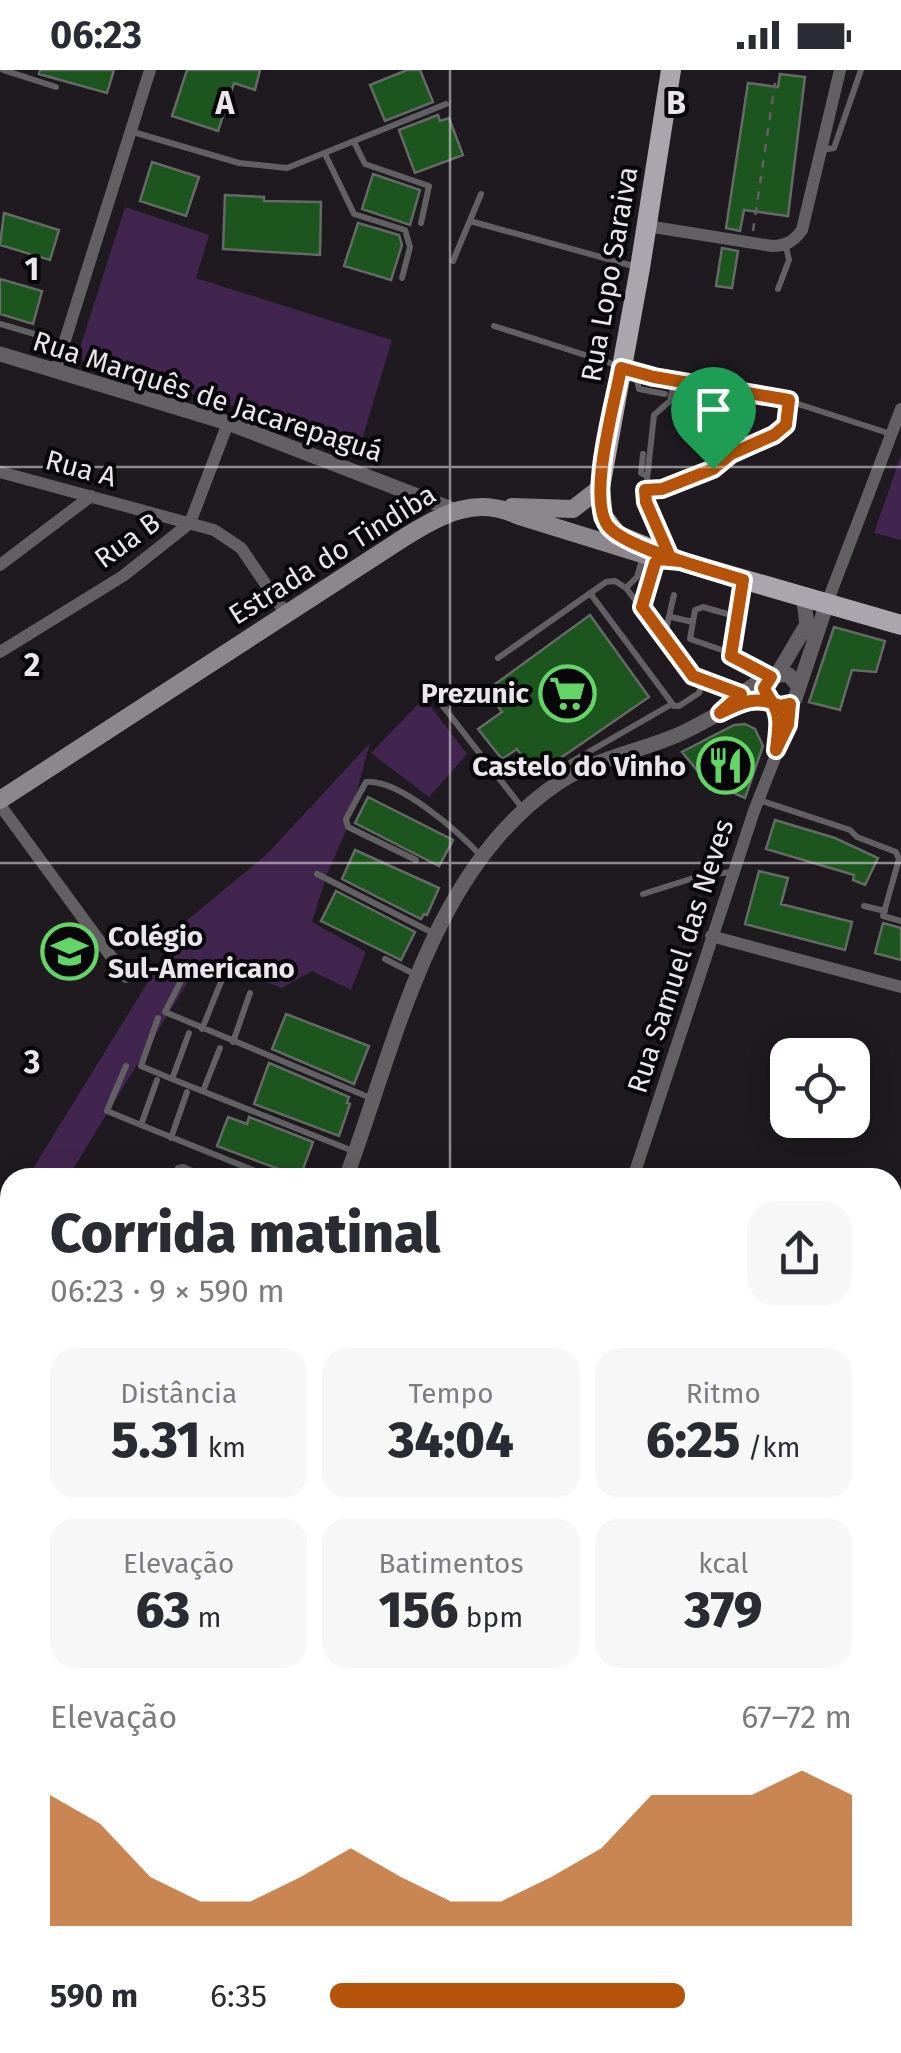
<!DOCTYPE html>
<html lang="pt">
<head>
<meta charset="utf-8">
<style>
  :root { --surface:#fff; --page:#f7f7f7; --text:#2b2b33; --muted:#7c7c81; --accent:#b45309 }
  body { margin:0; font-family:"Fira Sans",sans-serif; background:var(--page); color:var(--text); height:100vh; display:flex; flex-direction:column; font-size:38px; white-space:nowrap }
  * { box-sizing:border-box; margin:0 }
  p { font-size:32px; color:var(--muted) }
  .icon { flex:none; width:55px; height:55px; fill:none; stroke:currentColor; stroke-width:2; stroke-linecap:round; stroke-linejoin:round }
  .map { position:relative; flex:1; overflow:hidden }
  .side { position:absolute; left:0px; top:1098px; width:902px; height:888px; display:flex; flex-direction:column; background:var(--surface); border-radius:30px 30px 0 0; box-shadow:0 5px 25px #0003 }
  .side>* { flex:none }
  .fabs { position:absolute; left:770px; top:968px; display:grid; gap:20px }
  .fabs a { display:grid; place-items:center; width:100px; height:100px; border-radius:20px; background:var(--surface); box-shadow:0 5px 25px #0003; font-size:50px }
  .pin { position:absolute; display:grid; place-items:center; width:85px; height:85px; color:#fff; margin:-102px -42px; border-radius:50% 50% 50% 0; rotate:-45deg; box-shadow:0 0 10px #0007 }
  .pin .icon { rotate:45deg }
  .round { display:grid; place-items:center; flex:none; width:105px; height:105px; border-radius:30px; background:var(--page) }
  .overview { display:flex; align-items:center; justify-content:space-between; height:170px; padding:0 50px }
  h1 { font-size:55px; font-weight:800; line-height:75px }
  .metrics { display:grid; grid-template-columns:repeat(3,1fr); gap:15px; height:170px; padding:10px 50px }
  .metrics div { display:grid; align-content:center; border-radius:25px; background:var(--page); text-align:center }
  .metrics b { font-size:50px; font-weight:800 }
  .metrics small { font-size:28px; font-weight:400 }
  .metrics p { font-size:28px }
  .chart { height:280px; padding:20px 50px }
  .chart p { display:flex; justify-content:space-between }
  .chart svg { width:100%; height:180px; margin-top:10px; fill:var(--accent); opacity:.7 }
  ul { padding:0 50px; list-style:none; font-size:32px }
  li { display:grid; grid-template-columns:160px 120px 1fr; align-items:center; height:75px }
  li i { height:25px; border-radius:12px; background:var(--accent) }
  .status { display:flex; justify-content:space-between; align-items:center; height:70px; padding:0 50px; background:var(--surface); direction:ltr }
  .status svg { height:28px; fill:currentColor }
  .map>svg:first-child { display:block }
  .green { fill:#42254e }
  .building { fill:#1d551f; stroke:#646a64; stroke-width:2.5 }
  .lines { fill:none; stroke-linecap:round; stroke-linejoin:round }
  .path { stroke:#635f65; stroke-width:2.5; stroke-dasharray:8 8; stroke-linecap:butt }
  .service { stroke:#636064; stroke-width:6 }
  .minor { stroke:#636064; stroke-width:12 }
  .tertiary { stroke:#636064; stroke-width:15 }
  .secondary { stroke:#8b878d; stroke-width:18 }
  .primary { stroke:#aba6ad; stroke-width:20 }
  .route-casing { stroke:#fff; stroke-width:20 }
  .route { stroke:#b45309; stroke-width:12 }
  .grid { fill:none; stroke:#e9e6eb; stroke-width:2.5; stroke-opacity:0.55 }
  .labels { text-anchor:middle; stroke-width:8; stroke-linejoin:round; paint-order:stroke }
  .street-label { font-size:28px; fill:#e9e6eb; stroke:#070608 }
  .poi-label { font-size:28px; font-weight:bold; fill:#e9e6eb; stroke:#070608; text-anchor:end }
  .grid-label { font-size:32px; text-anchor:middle; font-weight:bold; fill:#e9e6eb; stroke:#070608; stroke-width:8; stroke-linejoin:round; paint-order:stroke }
</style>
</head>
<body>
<div class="status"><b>06:23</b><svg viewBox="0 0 49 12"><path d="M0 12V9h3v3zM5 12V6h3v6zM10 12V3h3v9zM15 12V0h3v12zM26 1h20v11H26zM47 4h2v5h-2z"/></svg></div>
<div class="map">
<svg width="901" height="1983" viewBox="0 0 901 1983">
  <rect width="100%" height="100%" fill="#1e1a20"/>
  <path class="green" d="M125,137L209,165L196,208L392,270L361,373L83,292L80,278Z
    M901,385V470L874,463Z
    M424,628L467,684L429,727L371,683Z
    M370,673L346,761L327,804L312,852L366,882L351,920L312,901L282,918L202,889L68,1107L27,1108L185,852L266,785Z
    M10,1135V1352L0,1341V1151Z"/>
  <path class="building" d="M40,0H114L107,23L39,4Z
    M187,0H260L255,20L234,13L218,61L172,46Z
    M407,0H420L433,32L385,51L370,15Z
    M780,4L805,7L788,146L744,140L740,161L726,158L748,13L778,17Z
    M438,45L440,51L449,48L463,85L415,103L399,60Z
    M152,92L199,107L186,146L140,131Z
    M373,104L420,120L410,155L362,139Z
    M225,125L264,127V131L321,132L320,185L223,179Z
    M4,143L59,160L50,190L0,175Z
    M358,153L399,165L402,175L391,210L344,196Z
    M722,178L738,181L732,218L716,216Z
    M0,209L42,221L33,254L0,244Z
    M590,545L649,627L536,705L517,679L502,689L478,659L502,642L487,620Z
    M834,557L885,571L876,602L852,600L840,640L809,632Z
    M745,654L755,659L763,676L745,728L705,710L682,682L734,655Z
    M368,727L453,770L439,796L355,753Z
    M775,750L835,768L878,788L865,815L853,810L854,805L766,779Z
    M355,780L439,818L427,845L424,844L421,849L342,809Z
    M759,801L788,808L781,834L852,852L845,880L745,854Z
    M336,821L415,862L401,890L321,851Z
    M883,853L901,858V890L875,883Z
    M286,944L369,976L354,1014L272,979Z
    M269,993L349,1027L347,1033L350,1034L339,1066L254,1034Z
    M228,1047L247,1054L249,1047L313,1072L300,1107L217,1076Z"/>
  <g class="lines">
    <path class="path" d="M753,161L775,13"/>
    <path class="service" d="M3,0L56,17
      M133,62L239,93L287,98L446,34
      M354,72L365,94L429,116L421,153
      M822,80L834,78L861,0
      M325,84L354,144L405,160L410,177L402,208
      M470,151L637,197
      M453,191L481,124
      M778,219L789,190L786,176
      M0,254L38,265
      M494,256L654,307L789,331L891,364
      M635,301L639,319L665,324
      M643,384L641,403L647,406
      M645,420C678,418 706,403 731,385C748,372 769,369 786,355L789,331
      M667,480L645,428L654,345L670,331L675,310
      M743,514L731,586L770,606
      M590,523L674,636H679L699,623L701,617L626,518L637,507L643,486
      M642,536L653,496L659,489
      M671,547L693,552
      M664,568L674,525
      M722,580L690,569L695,540L703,537L731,545
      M498,588L606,512L615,511L626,518
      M695,607L740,624
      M442,635L523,739
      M571,692L672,634
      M759,730L850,760L857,767L896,782L899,789L883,846L901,851
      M416,790L348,757L346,749L366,712C399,709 459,762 481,786
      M317,804L435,864
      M643,824L703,805L732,802
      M864,836L885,841
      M385,889L418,906
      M187,899L165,942L373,1029
      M158,948L141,996L172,1009
      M202,959L221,912
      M189,963L172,1009L353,1081
      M233,972L250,923
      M126,996L107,1041L141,1055
      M157,1010L141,1055L273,1108
      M203,1021L220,978
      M171,1068L187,1022
      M173,1108L178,1098L183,1097L209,1108
      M892,1171L901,1173
      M892,1286L901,1299
      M0,1487H10
      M0,1542L10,1546
      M0,1582L10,1587
      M0,1607L10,1612
      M10,1616L4,1634L10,1640"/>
    <path class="minor" d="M647,156L772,176C786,176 794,171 802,160L840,0
      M56,299L150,0
      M0,402L214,460L241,478L286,544
      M0,495L91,426
      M827,533L901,339
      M0,582L123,506L190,453L228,353
      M0,735L126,907
      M711,866L901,917
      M633,1108L754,741L788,655L790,634
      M892,1358L901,1348
      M892,1430L901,1432
      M892,1690L901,1693
      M0,1736L10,1739
      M0,1842L10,1848
      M892,1903L901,1905
      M190,1975L201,1983
      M536,1975L546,1983
      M336,1983L340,1975"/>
    <path class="tertiary" d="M0,284L228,353L454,440
      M778,603L807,554L803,526
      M769,608L765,624L774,635L785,636L795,629L827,533
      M731,632C747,619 768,602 789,605L798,616
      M346,1108C396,973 431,798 558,713C592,690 632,683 670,668C704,656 730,630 767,629
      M0,1790L10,1773"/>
    <path class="secondary" d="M512,437L573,439L600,418
      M0,730L405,467C443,444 476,425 519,446L645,485"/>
    <path class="primary" d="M671,0L640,198L600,418L603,447L617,465L680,491L901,555"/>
  </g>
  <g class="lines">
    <defs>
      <path id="route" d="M713,399L662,419L645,420L646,432L670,487L680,491L659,489L655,493L642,537L693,606L741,624L720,643C742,632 757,625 780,636L790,634L788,655L776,680C777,666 782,647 773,634C770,629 766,624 764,618L771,607L731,586L743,510C714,501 625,478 608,456C587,428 615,333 621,298L654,307L789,330L786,355L774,365L731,384L713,399"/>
    </defs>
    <use href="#route" class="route-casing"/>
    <use href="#route" class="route"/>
  </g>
  <path class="grid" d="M450,0V1108M0,397H901M0,793H901M0,1190H10M892,1190H901M0,1586H10M892,1586H901M450,1975V1983"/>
  <defs>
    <symbol id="supermarket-ring" viewBox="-11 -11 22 22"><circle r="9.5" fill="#070608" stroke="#65d467" stroke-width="1.5"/><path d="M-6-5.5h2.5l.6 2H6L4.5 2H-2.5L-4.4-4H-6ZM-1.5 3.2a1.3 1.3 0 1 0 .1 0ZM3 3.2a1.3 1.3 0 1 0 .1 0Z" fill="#65d467"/></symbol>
    <symbol id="restaurant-ring" viewBox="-11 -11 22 22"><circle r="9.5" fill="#070608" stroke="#65d467" stroke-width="1.5"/><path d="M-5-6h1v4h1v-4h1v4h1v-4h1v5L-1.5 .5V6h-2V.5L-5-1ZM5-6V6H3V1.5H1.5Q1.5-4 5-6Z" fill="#65d467"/></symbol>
    <symbol id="school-ring" viewBox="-11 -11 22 22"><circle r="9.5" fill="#070608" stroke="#65d467" stroke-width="1.5"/><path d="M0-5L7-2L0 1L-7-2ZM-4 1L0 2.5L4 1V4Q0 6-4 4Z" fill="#65d467"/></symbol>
  </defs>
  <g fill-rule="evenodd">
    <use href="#supermarket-ring" x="536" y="592" width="63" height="63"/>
    <use href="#restaurant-ring" x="694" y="664" width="63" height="63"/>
    <use href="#school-ring" x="38" y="850" width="63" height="63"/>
  </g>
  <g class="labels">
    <g class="street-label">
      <text transform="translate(609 204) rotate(-80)" y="10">Rua Lopo Saraiva</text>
      <text transform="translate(208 326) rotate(18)" y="10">Rua Marquês de Jacarepaguá</text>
      <text transform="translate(81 398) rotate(15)" y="10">Rua A</text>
      <text transform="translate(127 470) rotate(-36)" y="10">Rua B</text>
      <text transform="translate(332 484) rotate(-32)" y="10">Estrada do Tindiba</text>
      <text transform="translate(680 886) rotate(-72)" y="10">Rua Samuel das Neves</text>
    </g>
    <g class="poi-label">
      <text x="529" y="633">Prezunic</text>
      <text x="686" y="706">Castelo do Vinho</text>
      <text x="108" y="876" text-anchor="start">Colégio<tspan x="108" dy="32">Sul-Americano</tspan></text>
    </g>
  </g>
  <g class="grid-label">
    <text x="225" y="44">A</text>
    <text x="676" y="44">B</text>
    <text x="32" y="210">1</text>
    <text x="32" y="606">2</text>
    <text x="32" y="1003">3</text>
  </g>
</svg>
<div class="fabs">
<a><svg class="icon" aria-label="locate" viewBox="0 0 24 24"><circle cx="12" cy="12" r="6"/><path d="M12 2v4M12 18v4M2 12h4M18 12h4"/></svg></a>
</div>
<div class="pin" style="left:713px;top:399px;background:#1e9e55"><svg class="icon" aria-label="arrive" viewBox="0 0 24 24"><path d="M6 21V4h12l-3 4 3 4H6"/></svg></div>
<section class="side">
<div class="overview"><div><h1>Corrida matinal</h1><p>06:23 · 9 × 590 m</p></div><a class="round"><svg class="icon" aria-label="share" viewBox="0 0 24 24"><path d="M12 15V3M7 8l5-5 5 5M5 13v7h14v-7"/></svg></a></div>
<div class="metrics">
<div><p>Distância</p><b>5.31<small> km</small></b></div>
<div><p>Tempo</p><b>34:04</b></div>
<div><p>Ritmo</p><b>6:25<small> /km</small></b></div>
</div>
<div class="metrics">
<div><p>Elevação</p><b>63<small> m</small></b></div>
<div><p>Batimentos</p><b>156<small> bpm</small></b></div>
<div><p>kcal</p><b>379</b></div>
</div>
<div class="chart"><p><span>Elevação</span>67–72 m</p>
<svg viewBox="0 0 160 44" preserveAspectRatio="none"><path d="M0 44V12L10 19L20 32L30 38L40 38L50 32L60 25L70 32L80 38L90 38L100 32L110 25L120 12L130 12L140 12L150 6L160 12V44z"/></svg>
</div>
<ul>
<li><b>590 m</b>6:35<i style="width:68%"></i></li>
</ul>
</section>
</div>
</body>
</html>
